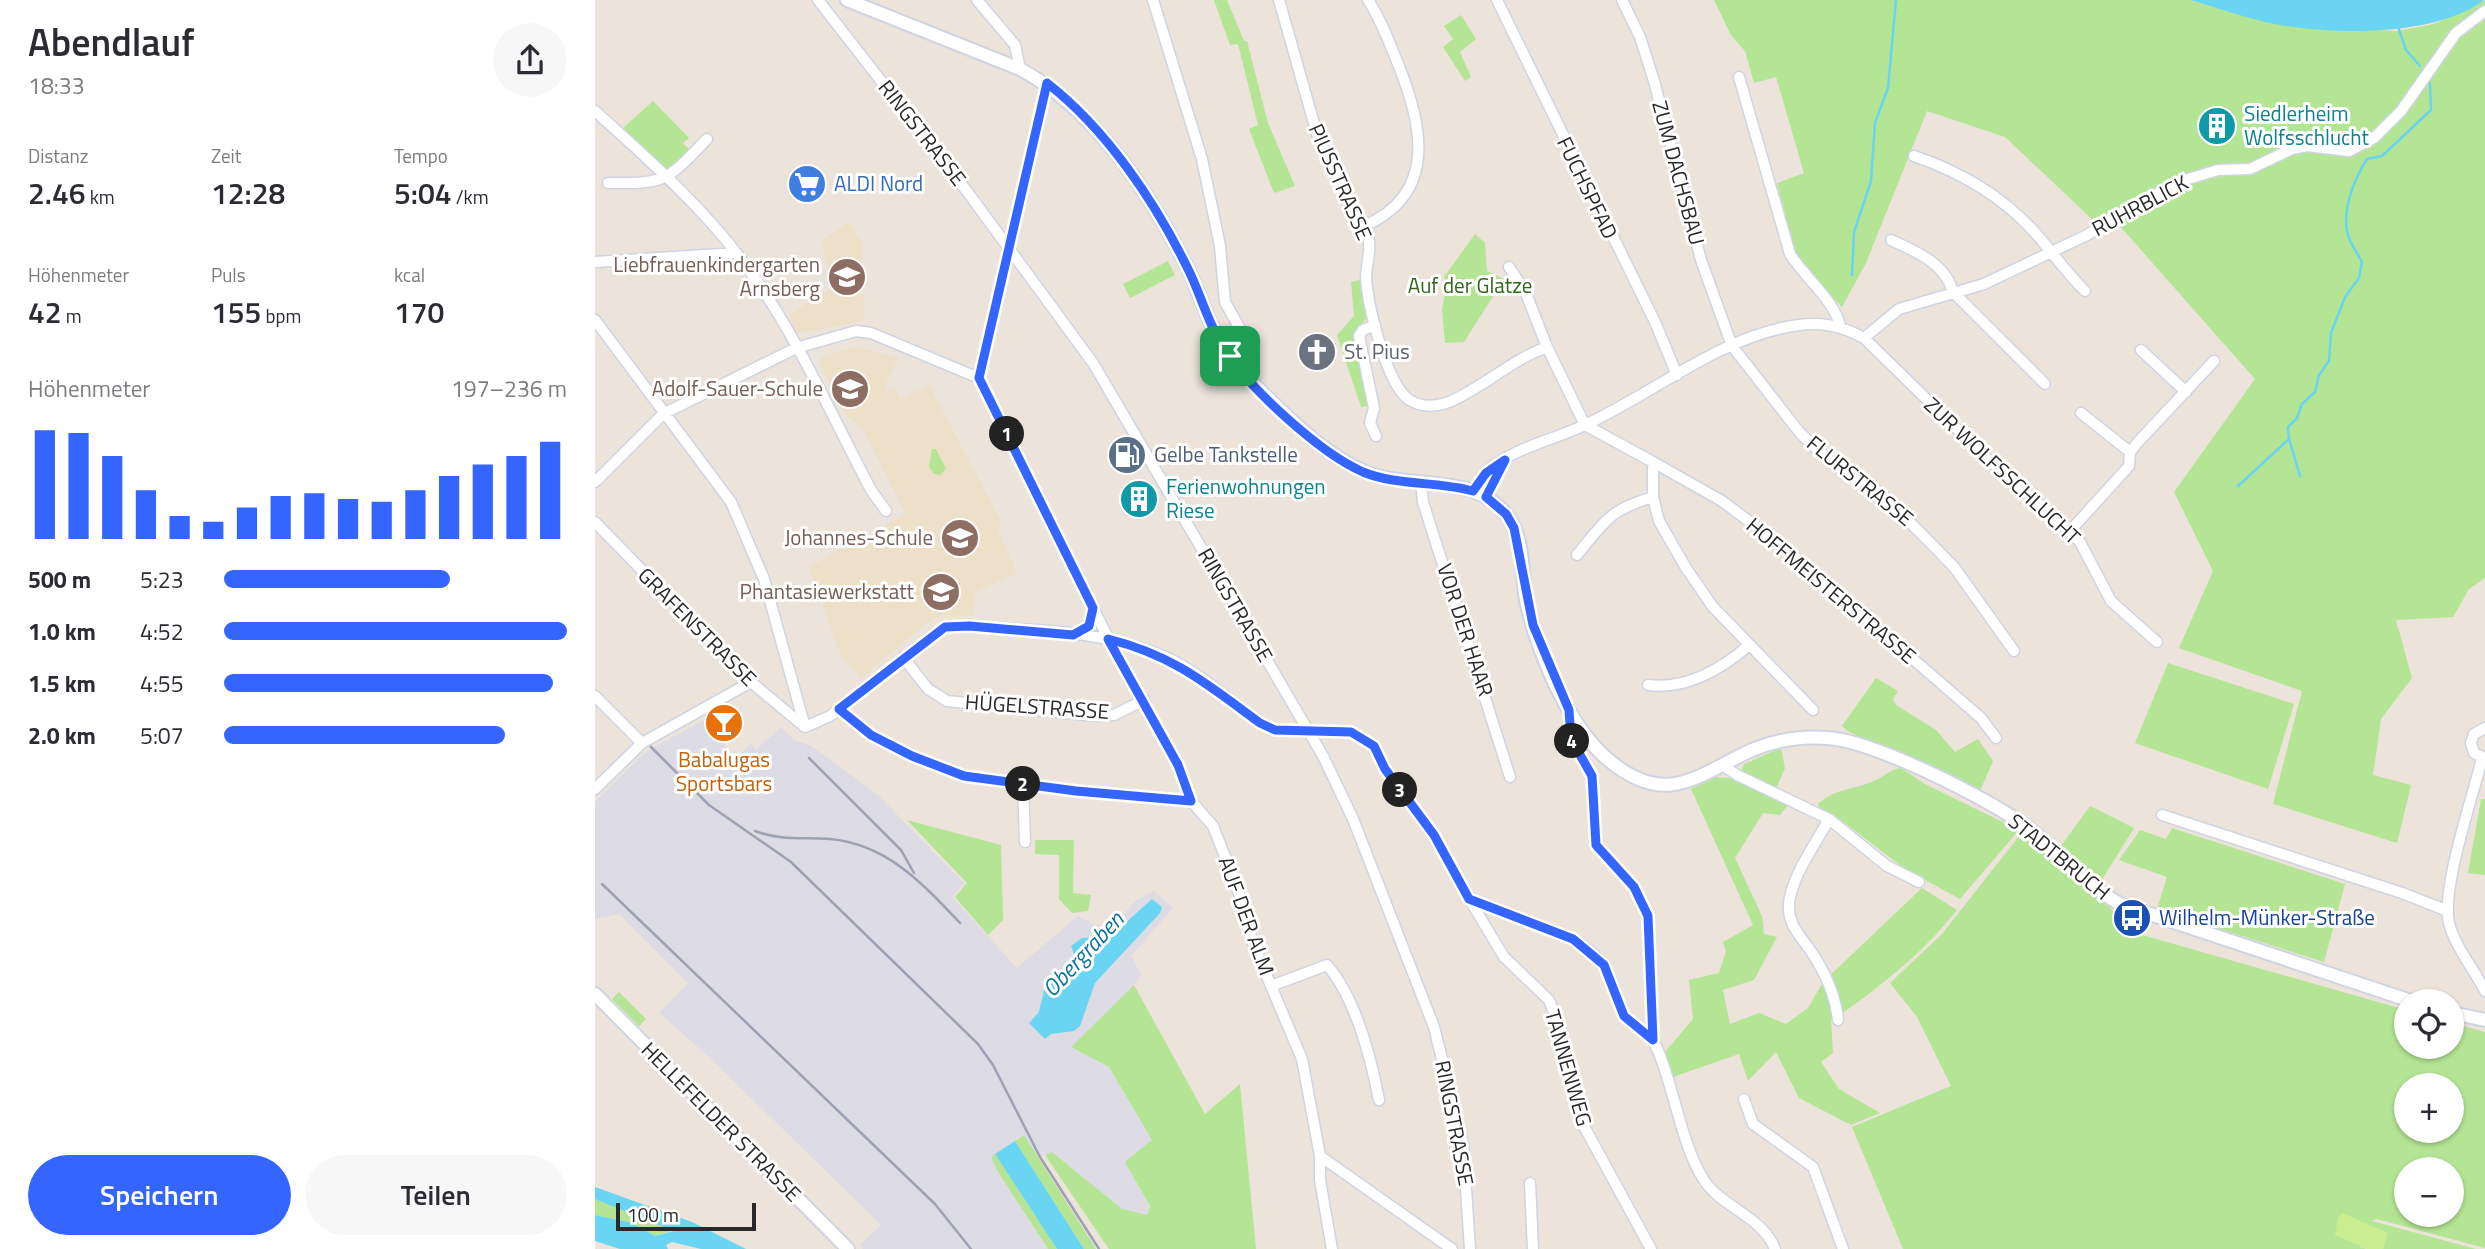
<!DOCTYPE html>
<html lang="de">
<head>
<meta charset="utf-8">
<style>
  :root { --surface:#fff; --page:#f7f7f7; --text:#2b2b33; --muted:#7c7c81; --accent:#3465ff }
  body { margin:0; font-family:"Titillium Web",sans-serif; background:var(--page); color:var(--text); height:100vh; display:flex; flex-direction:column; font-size:26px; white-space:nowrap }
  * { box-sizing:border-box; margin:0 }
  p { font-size:23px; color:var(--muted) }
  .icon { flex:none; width:38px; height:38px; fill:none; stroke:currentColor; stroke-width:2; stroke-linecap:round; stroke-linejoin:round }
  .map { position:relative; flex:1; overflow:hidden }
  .sheet { display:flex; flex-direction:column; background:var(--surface); width:595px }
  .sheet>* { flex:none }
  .controls { position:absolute; left:1799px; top:989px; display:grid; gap:14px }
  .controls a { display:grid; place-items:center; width:70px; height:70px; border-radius:50%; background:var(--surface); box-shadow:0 2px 5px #0004; font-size:35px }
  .scale { position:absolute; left:21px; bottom:18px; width:140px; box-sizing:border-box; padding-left:7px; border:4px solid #292929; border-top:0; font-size:19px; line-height:24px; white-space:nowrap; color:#292929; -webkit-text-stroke:5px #fff; paint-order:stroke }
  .pin { position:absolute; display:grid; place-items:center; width:60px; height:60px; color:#fff; margin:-30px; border-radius:14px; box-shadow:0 4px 10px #0006 }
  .km { position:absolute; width:35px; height:35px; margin:-18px; border-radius:50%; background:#222; color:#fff; font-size:19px; line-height:35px; text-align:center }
  .round { display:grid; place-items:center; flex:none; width:74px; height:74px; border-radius:37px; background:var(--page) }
  .overview { display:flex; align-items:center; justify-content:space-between; height:119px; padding:0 28px }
  h1 { font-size:38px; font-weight:600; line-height:52px }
  .figures { display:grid; grid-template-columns:repeat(3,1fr); gap:10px; height:119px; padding:7px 28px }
  .figures div { display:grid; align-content:center }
  .figures b { font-size:30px; font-weight:600 }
  .figures small { font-size:19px; font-weight:400 }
  .figures p { font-size:19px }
  .chart { height:196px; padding:14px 28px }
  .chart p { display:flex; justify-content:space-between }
  .chart svg { width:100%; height:126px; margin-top:7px; stroke:var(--accent); stroke-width:6 }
  .button { display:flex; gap:14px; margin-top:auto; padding:14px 28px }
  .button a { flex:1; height:80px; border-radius:42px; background:var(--accent); color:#fff; font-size:28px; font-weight:600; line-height:80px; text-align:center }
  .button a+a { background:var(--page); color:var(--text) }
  ul { padding:0 28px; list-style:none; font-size:23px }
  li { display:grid; grid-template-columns:112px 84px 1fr; align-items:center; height:52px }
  li i { height:18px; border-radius:9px; background:var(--accent) }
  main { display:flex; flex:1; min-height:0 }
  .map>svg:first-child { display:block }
  .industrial { fill:#dddbe4 }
  .education { fill:#eee0c8 }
  .green { fill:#b4e594; fill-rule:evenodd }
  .pitch { fill:#caed8f }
  .water { fill:#69d5f2 }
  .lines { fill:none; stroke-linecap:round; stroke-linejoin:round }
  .stream { stroke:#69d5f2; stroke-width:2.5 }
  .minor-casing { stroke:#cfd4e3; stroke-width:13 }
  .tertiary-casing { stroke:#cfd4e3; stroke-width:16 }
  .minor { stroke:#fff; stroke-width:10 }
  .tertiary { stroke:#fff; stroke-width:12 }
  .rail { stroke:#9da1b4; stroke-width:2.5 }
  .route-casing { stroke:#fff; stroke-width:14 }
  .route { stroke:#3465ff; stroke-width:9 }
  .labels { text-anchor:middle; stroke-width:6; stroke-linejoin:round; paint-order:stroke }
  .culture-label { font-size:21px; fill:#0d838f; stroke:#fff; text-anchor:start }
  .street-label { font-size:21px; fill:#292929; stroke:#fff }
  .shop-label { font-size:21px; fill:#366cbe; stroke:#fff; text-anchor:start }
  .education-label { font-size:21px; fill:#785e54; stroke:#fff; text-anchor:end }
  .park-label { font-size:21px; fill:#2c6817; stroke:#fff }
  .worship-label { font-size:21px; fill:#5b616d; stroke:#fff; text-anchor:start }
  .service-label { font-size:21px; fill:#4e5e75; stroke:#fff; text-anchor:start }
  .food-label { font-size:21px; fill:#c56008; stroke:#fff }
  .transit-label { font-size:21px; fill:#164399; stroke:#fff; text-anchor:start }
  .water-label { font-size:23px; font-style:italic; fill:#09729d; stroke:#fff }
</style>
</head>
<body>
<main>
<section class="sheet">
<div class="overview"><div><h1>Abendlauf</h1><p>18:33</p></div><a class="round"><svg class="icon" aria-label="share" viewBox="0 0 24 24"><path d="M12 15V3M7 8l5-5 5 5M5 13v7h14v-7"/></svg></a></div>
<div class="figures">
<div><p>Distanz</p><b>2.46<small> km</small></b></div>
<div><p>Zeit</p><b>12:28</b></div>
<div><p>Tempo</p><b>5:04<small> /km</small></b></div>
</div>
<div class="figures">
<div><p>Höhenmeter</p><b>42<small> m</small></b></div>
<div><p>Puls</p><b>155<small> bpm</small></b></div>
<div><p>kcal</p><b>170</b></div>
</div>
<div class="chart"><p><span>Höhenmeter</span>197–236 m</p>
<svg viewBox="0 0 160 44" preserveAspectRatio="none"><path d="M5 44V6M15 44V7M25 44V15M35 44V27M45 44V36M55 44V38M65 44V33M75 44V29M85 44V28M95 44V30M105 44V31M115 44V27M125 44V22M135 44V18M145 44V15M155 44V10"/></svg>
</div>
<ul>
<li><b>500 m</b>5:23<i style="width:66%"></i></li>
<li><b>1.0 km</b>4:52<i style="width:100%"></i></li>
<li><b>1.5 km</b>4:55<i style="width:96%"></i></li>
<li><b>2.0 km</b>5:07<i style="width:82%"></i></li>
</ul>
<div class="button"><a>Speichern</a><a>Teilen</a></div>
</section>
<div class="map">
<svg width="1890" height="1249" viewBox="0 0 1890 1249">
  <rect width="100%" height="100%" fill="#ece3da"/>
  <path class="industrial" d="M113,718L136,755L142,751L145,754L156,743L161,750L186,727L200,741L215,745L283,795L369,883L357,897L422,968L483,916L512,931L542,900L559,891L578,908L536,956L546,974L539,985L477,1047L514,1067L558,1141L531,1162L555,1207L552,1216L527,1209L457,1152L443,1158L428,1135L396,1157L403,1172L453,1249H268L265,1245L286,1225L112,1055L64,1013L93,983L24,914L0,919V802L49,753Z"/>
  <path class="education" d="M254,222L267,242L269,321L212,332L201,331L194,314L238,288L226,241Z
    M262,346L303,358L290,385L292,392L300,388L305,399L334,385L406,521L403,530L422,573L380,592L378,616L348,615L334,621L266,678L246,656L214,567L311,514L267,428L253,417L224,362L226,357Z"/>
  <path class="green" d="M619,0H632L649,41H652L673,123L700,186L679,193L654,129L663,125L643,44L635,45Z
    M1119,0H1595L1680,24L1803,31L1839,24L1890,0V578L1874,589L1858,617L1801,620L1817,678L1786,719L1778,775L1816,785L1802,843L1678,804L1707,691L1584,648L1618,571L1579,492L1660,379L1516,216L1501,223L1410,137L1332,111L1271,263L1247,307L1213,273L1201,254L1182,183L1209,173L1181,77L1159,83L1150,51L1136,35Z
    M866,15L881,39L865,52L876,77L870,81L848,47L858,39L849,26Z
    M58,101L94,138L88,143L94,149L72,171L28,128Z
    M880,234L890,243L892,271L909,279L869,342L850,343L847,309L852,284L849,277Z
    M573,261L580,275L535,298L528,284Z
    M765,280L771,319L761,329L759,339L773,406L766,407L742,335L759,316L756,282Z
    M337,449H341L351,469L345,475L339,474L334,467Z
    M1573,663L1699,704L1673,789L1540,743Z
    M1281,678L1303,691L1298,699L1301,705L1341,730L1360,752L1383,739L1398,761L1385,791L1254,732L1247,726Z
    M1186,748L1190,768L1178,796L1194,804L1185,815L1168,813L1140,858L1167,916L1169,934L1182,937L1159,980L1128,990L1135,1024L1164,1013L1191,1024L1213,1008L1228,982L1327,888L1362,910C1326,955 1284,988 1236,1021L1238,1053L1226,1062L1244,1089L1285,1113L1256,1125L1204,1098L1181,1052L1153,1081L1144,1054L1078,1077L1070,1052L1098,1019L1094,980L1124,973L1131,951L1128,942L1158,925L1096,789L1121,777L1144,779L1149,764Z
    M1306,768L1330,784L1424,830L1365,899L1310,869L1238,814L1226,811L1223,804C1240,788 1261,790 1281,780C1290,776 1295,769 1306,768Z
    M1886,799H1890V875L1873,873Z
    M1495,806L1539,828L1505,883L1466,846Z
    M312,820L406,845L408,920L393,935L360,897L372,883Z
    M1577,828L1750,884L1729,962L1562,909L1572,877L1524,860L1545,830L1571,839Z
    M1428,831L1544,934L1811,1010V1046H1857V1023L1890,1032V1248L1782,1219L1777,1221L1881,1249H1788L1792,1233L1748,1214L1766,1247L1772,1249H1308L1257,1127L1356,1086L1322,1017L1295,983L1347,934ZM1811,1085H1857V1130H1811ZM1811,1169H1857V1214H1811Z
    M440,840H479L478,893L496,895L493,911L477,913L464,899V855L440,854Z
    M539,985L610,1114L645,1084L661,1249H514L450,1155L457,1152L527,1209L552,1215L555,1206L530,1162L557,1140L514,1067L476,1047Z
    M24,992L51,1019L44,1026L17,999Z
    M429,1135L501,1249H489L420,1141Z
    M400,1154L462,1249H453L403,1172L396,1157Z
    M0,1199L8,1201L79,1230L60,1236L38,1223L0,1215Z"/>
  <path class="pitch" d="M1748,1213L1793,1233L1788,1249H1772L1740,1235L1743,1217Z"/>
  <path class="water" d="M1595,0H1889C1840,37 1738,35 1679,24C1651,18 1623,8 1595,0Z
    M557,899L567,907L565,913L500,983L485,1026L479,1031L456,1034L450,1039L434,1023L444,1012L450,986L484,972L495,962L492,958L479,954L476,946L487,938L516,936Z
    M420,1141L489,1249H462L400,1154Z
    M0,1187L97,1222L151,1249H106L77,1242L71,1245L73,1249H25L0,1241V1215L38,1223L60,1236L79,1231L0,1199Z"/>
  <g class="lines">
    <path class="stream" d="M1803,27L1811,50L1825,66
      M1257,275L1259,232L1276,181L1280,123L1293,88L1301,0
      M1694,439L1705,476
      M1643,486L1694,439L1693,427L1702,418L1707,404L1720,392L1724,375L1734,361L1736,333L1750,297L1764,278L1767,262C1763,254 1757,246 1754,238C1745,214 1759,179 1772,159L1787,156L1836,110L1835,83"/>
    <defs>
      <path id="minor" d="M223,0L374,194L498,363L728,756L758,819L839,1027L868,1144L875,1249
        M382,0L420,45L425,69
        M558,0L607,159L625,246L630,302L648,334L644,347L634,356
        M684,0L724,141L773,236C777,251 771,263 771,278C773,306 791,382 813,399C826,408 840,407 854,402C889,387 916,360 952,347
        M902,0L1060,322L1082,375
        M1027,0L1045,37L1059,81L1106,260L1137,346L1205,433L1240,466L1264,476L1290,497L1359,567L1419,651
        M1144,77L1195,254C1209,277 1240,301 1245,326
        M452,83L384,378L513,638L583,765L596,801L618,826L642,887L657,941L707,1059L725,1156V1180L737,1249
        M0,111C53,159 110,209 152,267C200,332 238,418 276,490L291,511
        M1319,156C1369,173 1414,200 1448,242C1462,259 1474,275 1490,291
        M13,183C71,184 72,181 112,139
        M769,226C846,193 826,119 801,59C793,39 785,18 773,0
        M1296,240C1322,252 1350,263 1358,292L1450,384
        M0,262L141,253
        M914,267L930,291L952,347L990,425
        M0,320L136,502L169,579L210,727
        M780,325L768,330L764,336L779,408L775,423L781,436
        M1269,338L1398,464L1475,531L1485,542L1516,601L1562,642
        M1546,350L1591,392
        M1486,413L1535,452
        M990,425L1058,462V497L1064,521L1091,568L1118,607L1218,710
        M1058,462L1127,501L1191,549L1386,718L1401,738
        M0,482L68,414L201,348L261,331L276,333L384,378
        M826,483L828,502L915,777
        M878,491C884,482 889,473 898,466C926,446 960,439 990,425C1059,393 1122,339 1197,326C1224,321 1245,325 1269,338L1304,309L1389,284L1492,235L1541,204L1593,179L1623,170L1655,169L1697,149L1712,146L1754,151L1779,138L1806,111L1861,33L1890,11
        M891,497L910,460
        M0,522L156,682L210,727
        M1475,531L1534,466L1535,452L1543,442L1619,361
        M982,555C1010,521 1014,510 1058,497
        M481,634L494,626L498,609
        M308,657L333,689L352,701L501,716L519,715L549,700
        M1053,685C1091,690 1125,670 1153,646
        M0,696L47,743
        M244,709L276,735L317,756L369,776L481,791L596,801
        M974,712L976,739L997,776L1001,845L1039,887L1053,917L1058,1040
        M210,727L235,716L340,634L350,627L365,626C435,630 512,629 577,660C608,676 637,702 665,723L680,730L756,732L779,746L790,769L839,836L874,899L978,939L999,954L1012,970L1029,1016L1058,1040L1064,1053C1079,1090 1087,1144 1107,1177C1125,1208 1166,1214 1180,1249
        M1890,728L1879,734L1876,743L1879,753L1890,758
        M1887,758C1878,797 1846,888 1854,923C1860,947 1879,969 1890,991
        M1129,766L1142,775L1234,819L1292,866L1324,882
        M428,784L430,842
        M0,789L47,743L156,682
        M1567,815L1807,893L1853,911
        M1234,819C1221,843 1201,870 1195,897C1189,925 1208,937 1221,959C1232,977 1241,999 1243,1020
        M876,902L909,957L954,1000L966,1030L985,1119L1056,1249
        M676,986L732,965C760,997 776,1058 784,1100
        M1149,1099L1158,1124L1218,1167L1248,1249
        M725,1156L857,1249
        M935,1183L938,1249"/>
      <path id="tertiary" d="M252,0L425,69C499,108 555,193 592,267C606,294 613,326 631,351C642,368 658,383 672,397C701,425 732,456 770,472C816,491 880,471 913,517C930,540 926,573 931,600C942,651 974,729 1016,762C1073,808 1104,774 1157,750C1181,740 1208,736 1233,738C1279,741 1399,801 1436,830C1467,854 1491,885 1525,904L1816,1001
        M0,994L253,1249
        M1857,1013L1890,1020"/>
    </defs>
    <use href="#minor" class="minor-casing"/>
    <use href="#tertiary" class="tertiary-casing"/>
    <use href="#minor" class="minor"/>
    <use href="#tertiary" class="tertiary"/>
    <path class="rail" d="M56,747L114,805L196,862L383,1044L398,1065L445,1157L504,1249
      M214,758L306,850L319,873
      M160,831C186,841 209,837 235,839C292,844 328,884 365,923
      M7,884L340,1204L376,1249"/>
  </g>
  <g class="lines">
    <defs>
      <path id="route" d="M452,83C511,129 559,200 592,267C606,294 613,325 630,350C656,390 725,453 768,472C802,486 842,481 878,491L891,473L910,460L891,497L911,514L919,528L938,625L974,710L976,739L997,776L1001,845L1039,887L1053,916L1058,1040L1029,1016L1009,965L978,939L874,899L839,835L790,769L779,746L756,732L680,730L665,723C612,684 578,655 513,639L583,765L596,801L481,791L369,776L317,756L276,735L244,709L350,627L374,626L478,635L494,626L498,608L384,378Z"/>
    </defs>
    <use href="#route" class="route-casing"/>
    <use href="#route" class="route"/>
  </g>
  <defs>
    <symbol id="building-disc" viewBox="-11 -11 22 22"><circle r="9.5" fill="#0f9aa8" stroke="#fff"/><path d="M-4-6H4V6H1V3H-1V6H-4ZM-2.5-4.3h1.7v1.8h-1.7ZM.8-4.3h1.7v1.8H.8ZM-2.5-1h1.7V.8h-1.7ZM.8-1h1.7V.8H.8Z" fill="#fff"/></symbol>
    <symbol id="supermarket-disc" viewBox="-11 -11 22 22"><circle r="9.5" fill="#3f7fe0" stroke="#fff"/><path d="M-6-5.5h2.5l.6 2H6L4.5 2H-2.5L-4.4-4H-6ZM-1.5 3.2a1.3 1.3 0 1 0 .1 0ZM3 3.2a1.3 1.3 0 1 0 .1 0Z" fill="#fff"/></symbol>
    <symbol id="school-disc" viewBox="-11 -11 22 22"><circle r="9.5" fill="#8d6e63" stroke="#fff"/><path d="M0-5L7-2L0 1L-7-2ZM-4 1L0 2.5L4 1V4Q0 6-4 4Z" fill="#fff"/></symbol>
    <symbol id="church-disc" viewBox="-11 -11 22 22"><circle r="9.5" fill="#6b7280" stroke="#fff"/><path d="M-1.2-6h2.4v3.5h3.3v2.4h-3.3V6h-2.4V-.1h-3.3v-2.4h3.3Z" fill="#fff"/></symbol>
    <symbol id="fuel-disc" viewBox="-11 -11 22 22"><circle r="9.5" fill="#5c6f8a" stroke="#fff"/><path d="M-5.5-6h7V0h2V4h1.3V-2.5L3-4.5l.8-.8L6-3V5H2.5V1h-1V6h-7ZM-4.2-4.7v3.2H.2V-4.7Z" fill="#fff"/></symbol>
    <symbol id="university-disc" viewBox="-11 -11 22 22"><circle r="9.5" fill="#8d6e63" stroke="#fff"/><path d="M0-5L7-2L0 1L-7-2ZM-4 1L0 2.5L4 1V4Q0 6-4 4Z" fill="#fff"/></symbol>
    <symbol id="bar-disc" viewBox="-11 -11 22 22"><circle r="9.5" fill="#e8710a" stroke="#fff"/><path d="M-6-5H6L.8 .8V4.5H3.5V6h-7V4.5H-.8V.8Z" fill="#fff"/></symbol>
    <symbol id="bus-disc" viewBox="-11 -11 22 22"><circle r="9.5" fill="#1a4fb4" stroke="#fff"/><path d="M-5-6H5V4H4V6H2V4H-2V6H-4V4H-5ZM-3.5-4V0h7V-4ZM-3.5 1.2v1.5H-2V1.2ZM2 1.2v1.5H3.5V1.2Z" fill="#fff"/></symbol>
  </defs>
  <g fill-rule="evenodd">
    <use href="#building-disc" x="1600" y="104" width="44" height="44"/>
    <use href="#supermarket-disc" x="190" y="162" width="44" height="44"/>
    <use href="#school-disc" x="230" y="255" width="44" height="44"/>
    <use href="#church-disc" x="700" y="330" width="44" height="44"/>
    <use href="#school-disc" x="233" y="367" width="44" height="44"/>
    <use href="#fuel-disc" x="510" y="433" width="44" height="44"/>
    <use href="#building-disc" x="522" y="477" width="44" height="44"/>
    <use href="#school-disc" x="343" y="516" width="44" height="44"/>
    <use href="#university-disc" x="324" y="570" width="44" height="44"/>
    <use href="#bar-disc" x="107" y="701" width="44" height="44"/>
    <use href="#bus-disc" x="1515" y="896" width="44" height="44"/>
  </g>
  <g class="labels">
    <g class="culture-label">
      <text x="1649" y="121">Siedlerheim<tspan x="1649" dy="24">Wolfsschlucht</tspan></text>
      <text x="571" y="494">Ferienwohnungen<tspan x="571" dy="24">Riese</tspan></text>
    </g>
    <g class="street-label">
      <text transform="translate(327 133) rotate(52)" y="7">RINGSTRASSE</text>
      <text transform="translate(1083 173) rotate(75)" y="7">ZUM DACHSBAU</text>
      <text transform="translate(745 182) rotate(66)" y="7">PIUSSTRASSE</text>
      <text transform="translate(992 188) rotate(64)" y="7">FUCHSPFAD</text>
      <text transform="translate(1545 206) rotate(-28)" y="7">RUHRBLICK</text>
      <text transform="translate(1407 471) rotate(43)" y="7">ZUR WOLFSSCHLUCHT</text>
      <text transform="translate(1265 481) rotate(39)" y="7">FLURSTRASSE</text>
      <text transform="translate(1236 591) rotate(40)" y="7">HOFFMEISTERSTRASSE</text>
      <text transform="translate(640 605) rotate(60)" y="7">RINGSTRASSE</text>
      <text transform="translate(102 627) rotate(45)" y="7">GRAFENSTRASSE</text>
      <text transform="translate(870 630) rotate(72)" y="7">VOR DER HAAR</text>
      <text transform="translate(442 707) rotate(4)" y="7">HÜGELSTRASSE</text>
      <text transform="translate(1464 857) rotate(39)" y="7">STADTBRUCH</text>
      <text transform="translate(651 916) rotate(70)" y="7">AUF DER ALM</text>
      <text transform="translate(973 1068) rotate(74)" y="7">TANNENWEG</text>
      <text transform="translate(126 1122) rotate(45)" y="7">HELLEFELDER STRASSE</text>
      <text transform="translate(859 1123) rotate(79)" y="7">RINGSTRASSE</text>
    </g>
    <g class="shop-label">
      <text x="239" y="191">ALDI Nord</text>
    </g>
    <g class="education-label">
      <text x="225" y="272">Liebfrauenkindergarten<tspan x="225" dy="24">Arnsberg</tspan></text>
      <text x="228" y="396">Adolf-Sauer-Schule</text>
      <text x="338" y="545">Johannes-Schule</text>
      <text x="319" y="599">Phantasiewerkstatt</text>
    </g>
    <g class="park-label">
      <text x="875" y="293">Auf der Glatze</text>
    </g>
    <g class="worship-label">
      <text x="749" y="359">St. Pius</text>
    </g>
    <g class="service-label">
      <text x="559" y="462">Gelbe Tankstelle</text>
    </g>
    <g class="food-label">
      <text x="129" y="767">Babalugas<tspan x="129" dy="24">Sportsbars</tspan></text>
    </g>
    <g class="transit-label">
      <text x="1564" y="925">Wilhelm-Münker-Straße</text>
    </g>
    <g class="water-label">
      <text transform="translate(488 954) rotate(-47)" y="8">Obergraben</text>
    </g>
  </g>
</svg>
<div class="controls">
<a><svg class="icon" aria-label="locate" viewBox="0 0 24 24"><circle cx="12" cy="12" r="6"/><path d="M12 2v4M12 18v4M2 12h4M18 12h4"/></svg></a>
<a>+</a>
<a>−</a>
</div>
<div class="scale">100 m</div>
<div class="pin" style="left:635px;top:356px;background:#1e9e55"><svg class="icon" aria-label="arrive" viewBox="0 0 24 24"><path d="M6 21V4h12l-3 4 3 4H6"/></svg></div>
<b class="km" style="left:412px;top:434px">1</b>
<b class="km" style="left:428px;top:784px">2</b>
<b class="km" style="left:805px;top:790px">3</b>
<b class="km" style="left:977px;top:741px">4</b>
</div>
</main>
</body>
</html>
